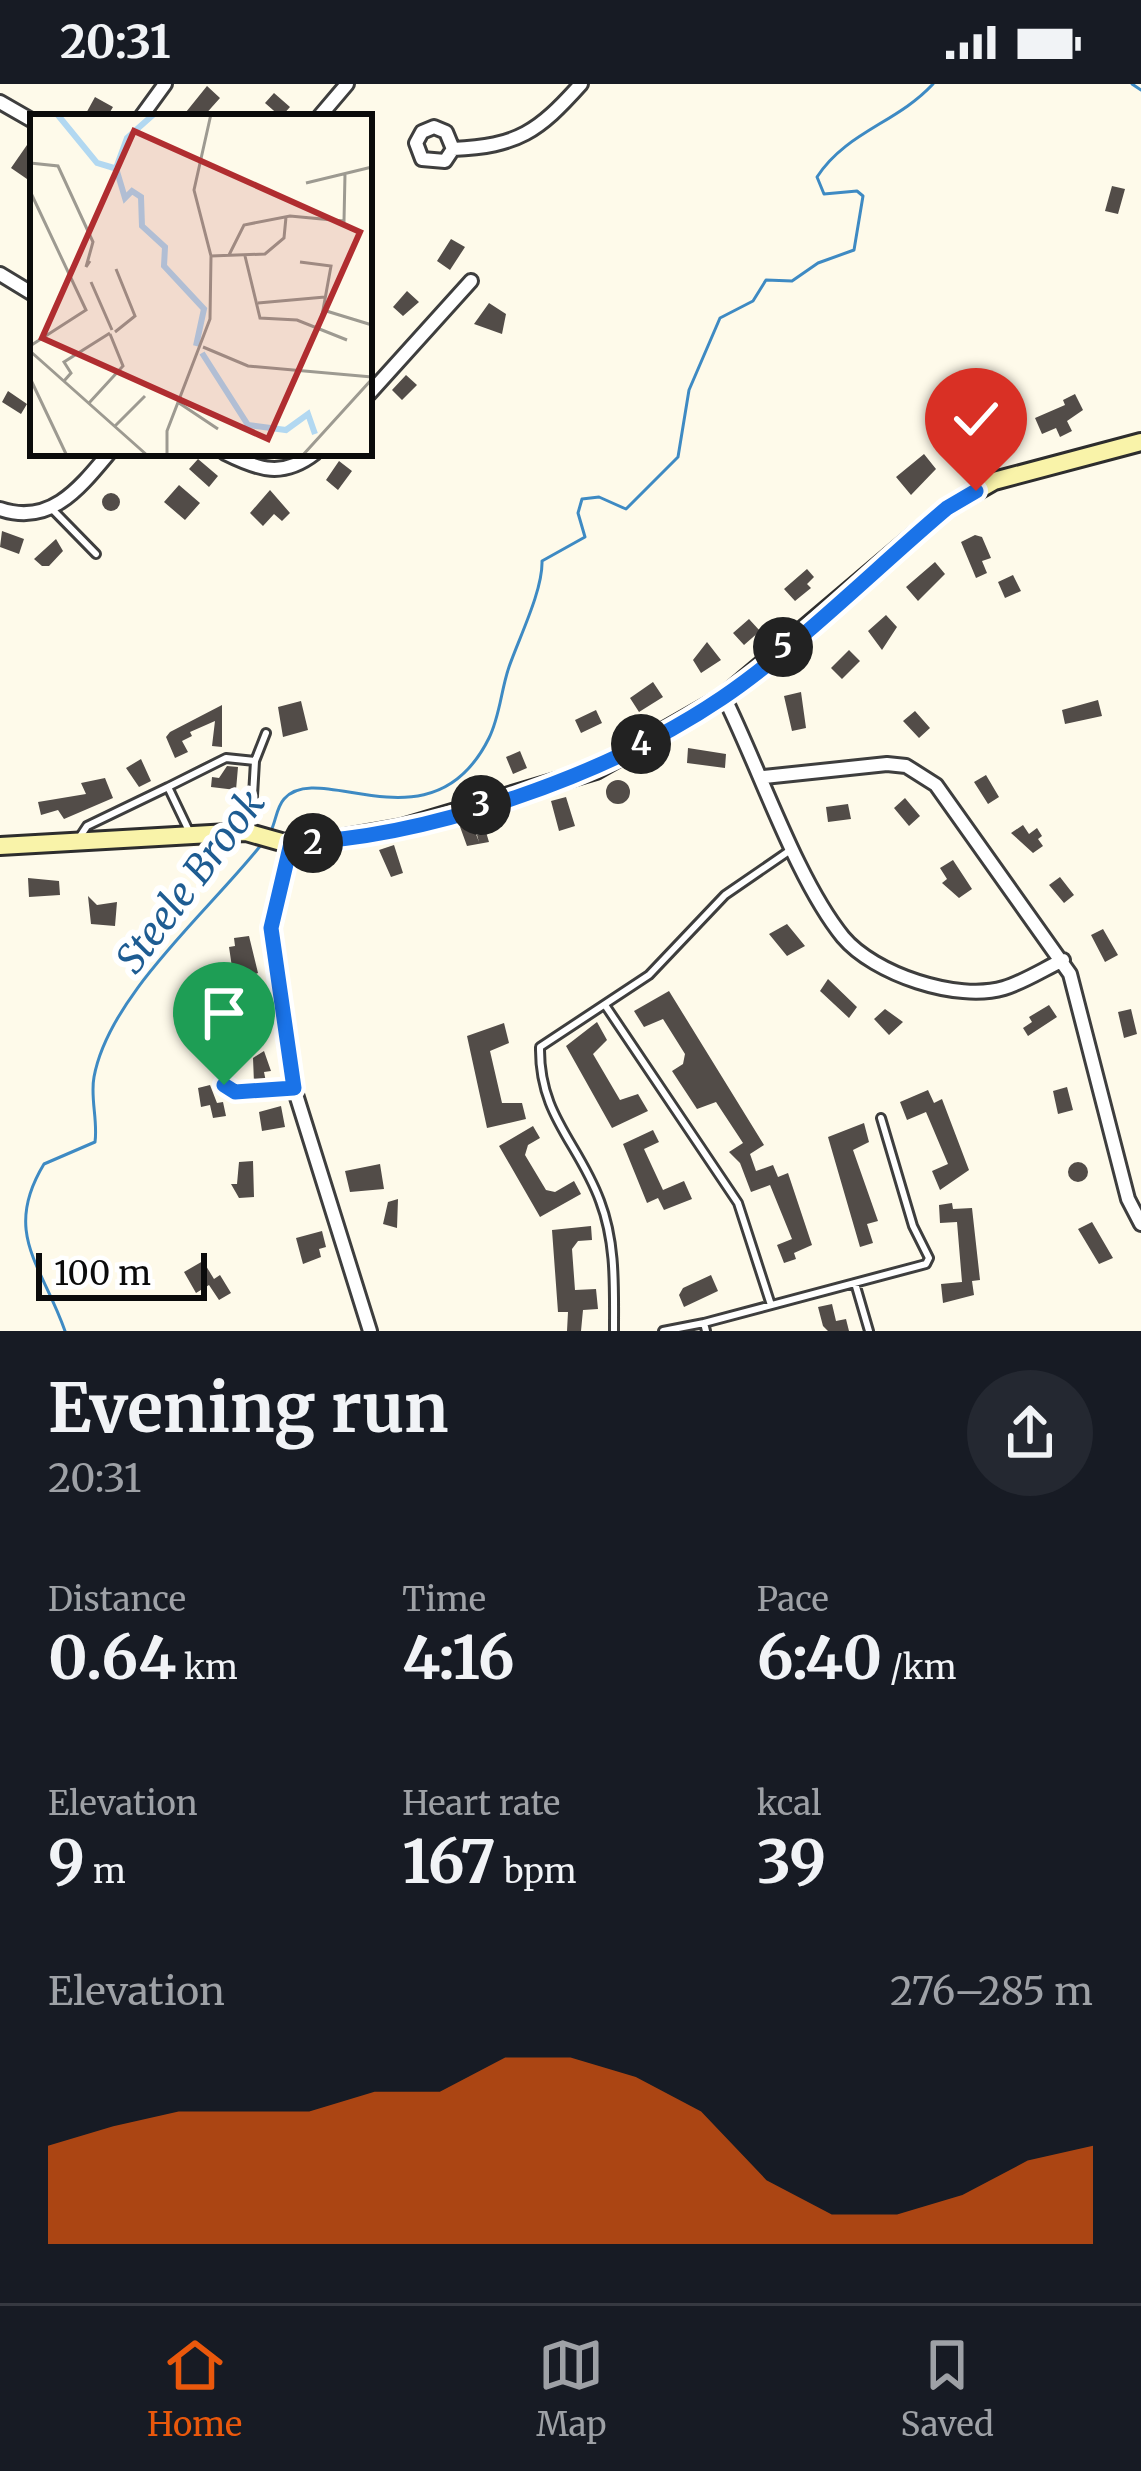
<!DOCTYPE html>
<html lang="en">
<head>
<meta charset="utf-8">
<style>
  :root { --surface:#171b24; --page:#242831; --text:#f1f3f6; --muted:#9ea1a6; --line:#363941; --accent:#ea580c }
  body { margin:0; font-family:Merriweather,serif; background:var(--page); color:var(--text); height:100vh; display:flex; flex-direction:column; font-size:45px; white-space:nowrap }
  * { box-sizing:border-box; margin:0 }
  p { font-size:39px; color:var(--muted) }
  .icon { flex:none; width:66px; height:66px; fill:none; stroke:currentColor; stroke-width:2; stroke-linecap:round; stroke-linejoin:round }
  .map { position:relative; height:1247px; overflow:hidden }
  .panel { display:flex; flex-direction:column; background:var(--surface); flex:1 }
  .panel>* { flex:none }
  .scale { position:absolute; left:36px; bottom:30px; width:171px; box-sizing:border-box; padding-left:12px; border:6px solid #0b0b0b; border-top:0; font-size:33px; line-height:42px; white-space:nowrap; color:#0b0b0b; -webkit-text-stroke:9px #fff; paint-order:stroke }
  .pin { position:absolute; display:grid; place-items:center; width:102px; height:102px; color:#fff; margin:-123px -51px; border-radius:50% 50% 50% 0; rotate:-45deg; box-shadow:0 0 12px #0007 }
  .pin .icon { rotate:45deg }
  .km { position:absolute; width:60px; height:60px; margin:-30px; border-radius:50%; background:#222; color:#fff; font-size:33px; line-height:60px; text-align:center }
  .round { display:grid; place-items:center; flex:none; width:126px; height:126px; border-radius:63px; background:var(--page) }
  .overview { display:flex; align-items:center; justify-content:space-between; height:204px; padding:0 48px }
  h1 { font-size:66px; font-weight:700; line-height:90px }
  .figures { display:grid; grid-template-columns:repeat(3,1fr); gap:18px; height:204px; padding:12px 48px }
  .figures div { display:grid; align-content:center }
  .figures b { font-size:60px; font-weight:700 }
  .figures small { font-size:33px; font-weight:400 }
  .figures p { font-size:33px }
  .chart { height:336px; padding:24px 48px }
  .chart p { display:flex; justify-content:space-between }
  .chart svg { width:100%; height:216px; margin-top:12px; fill:var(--accent); opacity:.7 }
  .status { display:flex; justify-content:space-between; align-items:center; height:84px; padding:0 60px; background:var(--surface); direction:ltr }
  .status svg { height:33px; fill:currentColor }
  .dock { display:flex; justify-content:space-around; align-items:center; height:168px; border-top:3px solid var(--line); background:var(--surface); font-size:33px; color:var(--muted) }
  .dock a { display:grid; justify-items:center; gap:6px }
  .dock .selected { color:var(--accent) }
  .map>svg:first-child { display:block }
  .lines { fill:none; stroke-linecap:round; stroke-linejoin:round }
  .stream { stroke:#3e8ac3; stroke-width:3 }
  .building { fill:#524c48 }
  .lane-casing { stroke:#3e3e3e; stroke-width:12 }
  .street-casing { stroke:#3e3e3e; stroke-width:18 }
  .secondary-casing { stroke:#2d2d2d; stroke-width:22 }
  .lane { stroke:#fff; stroke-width:6 }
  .street { stroke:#fff; stroke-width:12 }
  .secondary { stroke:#f9f3a9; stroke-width:16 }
  .route-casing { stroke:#fff; stroke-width:24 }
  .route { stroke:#1a73e8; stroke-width:15 }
  .labels { text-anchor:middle; stroke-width:12; stroke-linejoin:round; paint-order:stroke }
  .water-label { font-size:39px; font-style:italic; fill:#1e5c92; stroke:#fff }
  .inset-river { fill:none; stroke:#b2d8f1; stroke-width:6 }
  .inset-road { fill:none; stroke:#9d9a91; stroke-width:3 }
  .view { fill:#b02d30; fill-opacity:0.15; stroke:#b02d30; stroke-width:6 }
  .inset-edge { fill:none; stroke:#0b0b0b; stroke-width:6 }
</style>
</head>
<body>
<div class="status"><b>20:31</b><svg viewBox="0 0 49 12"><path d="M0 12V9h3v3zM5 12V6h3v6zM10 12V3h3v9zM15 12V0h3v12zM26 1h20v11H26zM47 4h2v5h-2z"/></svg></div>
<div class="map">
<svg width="1141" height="1247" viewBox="0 0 1141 1247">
  <rect width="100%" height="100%" fill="#fefaea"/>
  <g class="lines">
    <path class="stream" d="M1132,0L1141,6
      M270,749C276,738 276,724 284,715C319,674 432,769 489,654C500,632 501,606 509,583C519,554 543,506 542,477L585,453L578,429L582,415L599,413L626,425L678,373L689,306L720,234L753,217L766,196L792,197L818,179L854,166L863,112L857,107L824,110L817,93C846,48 897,39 933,0
      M65,1247C42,1181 2,1149 44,1080L95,1058C98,1036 90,1014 94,993C109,911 210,826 261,761"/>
  </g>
  <path class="building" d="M207,2L220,14L203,33H182Z
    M274,9L290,23L281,33L265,19Z
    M95,13L113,23L107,33H84Z
    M27,61L33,66L27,95L11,84Z
    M1112,102L1125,105L1118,130L1105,127Z
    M451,155L465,163L450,186L437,177Z
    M407,207L419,218L403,232L393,223Z
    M489,219L506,230L502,250L474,240Z
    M406,291L417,301L402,316L392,306Z
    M8,307L27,320L21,330L2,318Z
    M1075,310L1083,326L1067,337L1072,347L1060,353L1056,344L1042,350L1035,334L1065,321L1063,316Z
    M1000,344L1005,355L972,376L964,359Z
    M924,370L936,385L911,411L896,393Z
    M198,375L218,392L209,403L189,385Z
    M339,377L352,387L338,406L326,396Z
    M179,401L200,419L185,436L164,418Z
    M270,406L290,429L282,437L274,430L263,442L250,429Z
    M102 418a9 9 0 1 1 18 0a9 9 0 1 1-18 0Z
    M2,447L24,455L19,470L0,463Z
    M975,451L982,453L991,474L982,477L987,489L976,494L961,458Z
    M56,455L63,467L49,482H42L34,475Z
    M935,478L945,490L918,517L906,503Z
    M807,485L814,493L807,500L811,504L795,517L784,505Z
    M1013,491L1021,507L1005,514L998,498Z
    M886,531L897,543L882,566L868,547Z
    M749,535L760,547L744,561L733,549Z
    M707,558L721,576L701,589L693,576Z
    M849,566L860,577L842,595L831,584Z
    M653,598L663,613L639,628L630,614Z
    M801,608L806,644L792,647L784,612Z
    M1098,616L1102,632L1065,640L1062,626Z
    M301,617L308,646L283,653L278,623Z
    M222,621V663L212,662L215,637L190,648L192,652L182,657L188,668L175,674L166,653L170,648Z
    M596,626L602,639L581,649L575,636Z
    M915,627L930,644L919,654L903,637Z
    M688,664L726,670L725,684L687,679Z
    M520,667L527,684L513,690L506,673Z
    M141,675L151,697L139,703L126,684Z
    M227,682L238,683L236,706L211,703L212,693L219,694Z
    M986,691L999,713L988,720L974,698Z
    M105,694L113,714L64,735L58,726L41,731L38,718L86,710L81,699Z
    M606 708a12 12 0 1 1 24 0a12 12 0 1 1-24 0Z
    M566,713L575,742L559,747L551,717Z
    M905,714L920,732L909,742L894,724Z
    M848,720L851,735L828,738L826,723Z
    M471,737L479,758L477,751L486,748L489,758L467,762L459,740Z
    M1023,741L1029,750L1037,744L1042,752L1038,755L1043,762L1033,769L1011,749Z
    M394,761L403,789L391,793L379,766Z
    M953,776L972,805L959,814L942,799L947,795L940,784Z
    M1060,793L1074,811L1064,819L1049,801Z
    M28,794L59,797L60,811L29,813Z
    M88,812L97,821L117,818L115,842L91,840Z
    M787,840L805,862L787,872L769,850Z
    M1103,845L1118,871L1105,878L1091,851Z
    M249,852L258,889L242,896L241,889L233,890L229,863L235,862L234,854Z
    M828,895L857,923L849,934L820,907Z
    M669,907L764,1061L750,1070L756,1087L773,1081L778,1093L788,1089L812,1161L794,1169L796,1175L784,1179L777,1161L792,1155L770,1101L751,1108L740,1079L729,1068L743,1059L716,1018L697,1025L672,987L683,980L685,970L663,935L644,943L634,927Z
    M1049,921L1057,933L1028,952L1023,944L1032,938L1029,933Z
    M885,925L903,938L889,951L874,935Z
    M1131,925L1137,950L1124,954L1118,928Z
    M597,938L607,956L593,970L620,1016L638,1010L648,1027L612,1044L566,962Z
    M504,939L509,959L490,967L502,1019H522L526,1035L487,1044L467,952Z
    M264,967L271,987L264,988L266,998L254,999L253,974Z
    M210,1001L217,1019L223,1018L226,1032L213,1034L210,1021L201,1023L198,1004Z
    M1067,1003L1073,1026L1058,1030L1053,1007Z
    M928,1006L934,1019L942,1015L969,1086L940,1106L932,1087L948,1080L926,1028L907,1036L900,1018Z
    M281,1022L285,1043L262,1047L259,1028Z
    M864,1039L869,1058L853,1066L878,1137L867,1140L873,1159L860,1163L828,1053Z
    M533,1042L540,1054L528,1061L525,1071L546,1106L555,1108L574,1097L581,1110L540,1133L499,1062Z
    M653,1046L659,1058L644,1065L663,1106L684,1097L692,1115L664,1126L658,1114L647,1119L623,1060Z
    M253,1077L254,1113L239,1114L231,1100H237L239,1078Z
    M1068 1088a10 10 0 1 1 20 0a10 10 0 1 1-20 0Z
    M380,1080L384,1105L350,1108L345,1087Z
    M398,1115L397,1144L383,1140L388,1118Z
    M952,1119L953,1125L972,1124L980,1196L972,1197L974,1211L943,1219L941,1200L962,1198L957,1138L940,1139L939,1121Z
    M1092,1138L1113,1174L1099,1180L1078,1145Z
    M591,1142L592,1156L578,1157L572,1165L575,1206L596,1205L598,1225L583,1226L581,1247H567L568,1228H558L552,1146Z
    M322,1147L326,1163L319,1165L321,1173L303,1180L296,1154Z
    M203,1177L214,1195L220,1191L231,1209L219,1216L209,1201L196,1209L184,1188Z
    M711,1191L718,1207L684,1223L679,1211L683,1204Z
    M832,1220L836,1237L846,1235L849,1247H828L823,1242L818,1223Z"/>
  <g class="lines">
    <defs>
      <path id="lane" d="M51,424L96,470
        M251,746L255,677L266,649
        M190,749L168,703L226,674L255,677
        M77,757L87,742L168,703
        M605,921L738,1119L771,1221
        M225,1001L235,1008L294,1004
        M855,1199L869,1247
        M704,1239L926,1180L929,1174L913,1142L881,1034
        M614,1247C614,1203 616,1159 600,1117C579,1059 539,1032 540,963L649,891L725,811L789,767
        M663,1247L704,1239L706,1247"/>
      <path id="street" d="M0,18L33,37
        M141,33L165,0
        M319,33L347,0
        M453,65L446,48L434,43L422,48L416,59L422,75L445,77L453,65C518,62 538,48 581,0
        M0,190L33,210
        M369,310L471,197
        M225,369C259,386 283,394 315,369
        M0,425C50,442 79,405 109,369
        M724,613C759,683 796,795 843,853C874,890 957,918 1004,904C1024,898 1044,885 1063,876
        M764,693L887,680L906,682L936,701L1070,890L1128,1115L1141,1140
        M291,759L271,844L294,1004L370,1247"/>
      <path id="secondary" d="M0,762L246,748L285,759L327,757L402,744L596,686L724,613L947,424L994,397L1141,358"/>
    </defs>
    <use href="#lane" class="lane-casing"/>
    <use href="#street" class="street-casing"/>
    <use href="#secondary" class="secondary-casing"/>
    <use href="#lane" class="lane"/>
    <use href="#street" class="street"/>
    <use href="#secondary" class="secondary"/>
  </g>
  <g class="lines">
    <defs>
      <path id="route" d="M224,1001L235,1008L294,1004L271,844L291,759C429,754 608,691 722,614C796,564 877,483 947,424L976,407"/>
    </defs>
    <use href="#route" class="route-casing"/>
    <use href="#route" class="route"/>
  </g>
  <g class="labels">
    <g class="water-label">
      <text transform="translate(190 797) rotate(-53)" y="14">Steele Brook</text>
    </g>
  </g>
  <g transform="translate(30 30)">
    <rect width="342" height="342" fill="#fefaea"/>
    <path class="inset-river" d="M27,0L67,49L84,54M86,54L95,84L102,77L111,83L112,112L135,133L134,152L174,195L166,232M86,54L97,24L124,0M172,239L218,311L256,316L278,300L285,320"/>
    <path class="inset-road" d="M0,49L28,52L63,128L56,153L60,147M276,69L342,53M0,77L56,196L0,232M199,141L214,111L260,102L314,107L315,60M181,142L235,140L254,124L256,103M215,142L230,204L267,206L317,226M270,148L301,152L293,196M61,168L82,216M228,189L295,183M289,214L293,196L342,211M85,218L105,202L86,155M173,233L218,252L342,263M0,237L118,342M0,264L37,342M34,267L41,259L34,248L80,219M59,289L93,252L80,220M149,289L188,315M85,312L115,282M137,342V317L180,205L181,142L164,76L181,0M272,342L342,265"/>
    <path class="view" d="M104,17L330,118L238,325L12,224Z"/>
    <rect width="342" height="342" class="inset-edge"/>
  </g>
</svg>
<div class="scale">100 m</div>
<div class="pin" style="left:224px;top:1001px;background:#1e9e55"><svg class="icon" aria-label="arrive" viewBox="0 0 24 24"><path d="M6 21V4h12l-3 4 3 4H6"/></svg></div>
<div class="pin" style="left:976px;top:407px;background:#d93025"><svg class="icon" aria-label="check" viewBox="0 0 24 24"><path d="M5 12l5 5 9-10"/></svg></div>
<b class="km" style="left:313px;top:759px">2</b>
<b class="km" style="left:481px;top:721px">3</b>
<b class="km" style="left:641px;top:660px">4</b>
<b class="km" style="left:783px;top:563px">5</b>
</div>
<section class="panel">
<div class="overview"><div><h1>Evening run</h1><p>20:31</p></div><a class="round"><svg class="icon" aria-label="share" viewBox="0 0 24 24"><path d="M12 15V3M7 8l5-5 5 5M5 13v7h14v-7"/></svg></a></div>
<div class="figures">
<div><p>Distance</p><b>0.64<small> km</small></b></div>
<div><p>Time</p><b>4:16</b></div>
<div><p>Pace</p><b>6:40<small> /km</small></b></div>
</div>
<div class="figures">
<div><p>Elevation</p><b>9<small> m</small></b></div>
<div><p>Heart rate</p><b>167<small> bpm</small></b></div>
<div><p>kcal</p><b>39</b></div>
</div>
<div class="chart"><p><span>Elevation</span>276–285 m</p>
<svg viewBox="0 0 160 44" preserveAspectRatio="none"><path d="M0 44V24L10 20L20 17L30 17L40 17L50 13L60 13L70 6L80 6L90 10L100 17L110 31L120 38L130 38L140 34L150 27L160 24V44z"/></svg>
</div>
</section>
<nav class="dock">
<a class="selected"><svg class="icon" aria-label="home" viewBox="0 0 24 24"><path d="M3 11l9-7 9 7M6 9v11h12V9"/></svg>Home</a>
<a><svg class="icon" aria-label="map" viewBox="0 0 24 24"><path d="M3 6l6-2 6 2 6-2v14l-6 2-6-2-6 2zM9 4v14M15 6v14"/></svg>Map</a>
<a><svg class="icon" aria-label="saved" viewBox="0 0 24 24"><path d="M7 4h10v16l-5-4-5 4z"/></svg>Saved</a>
</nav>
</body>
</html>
